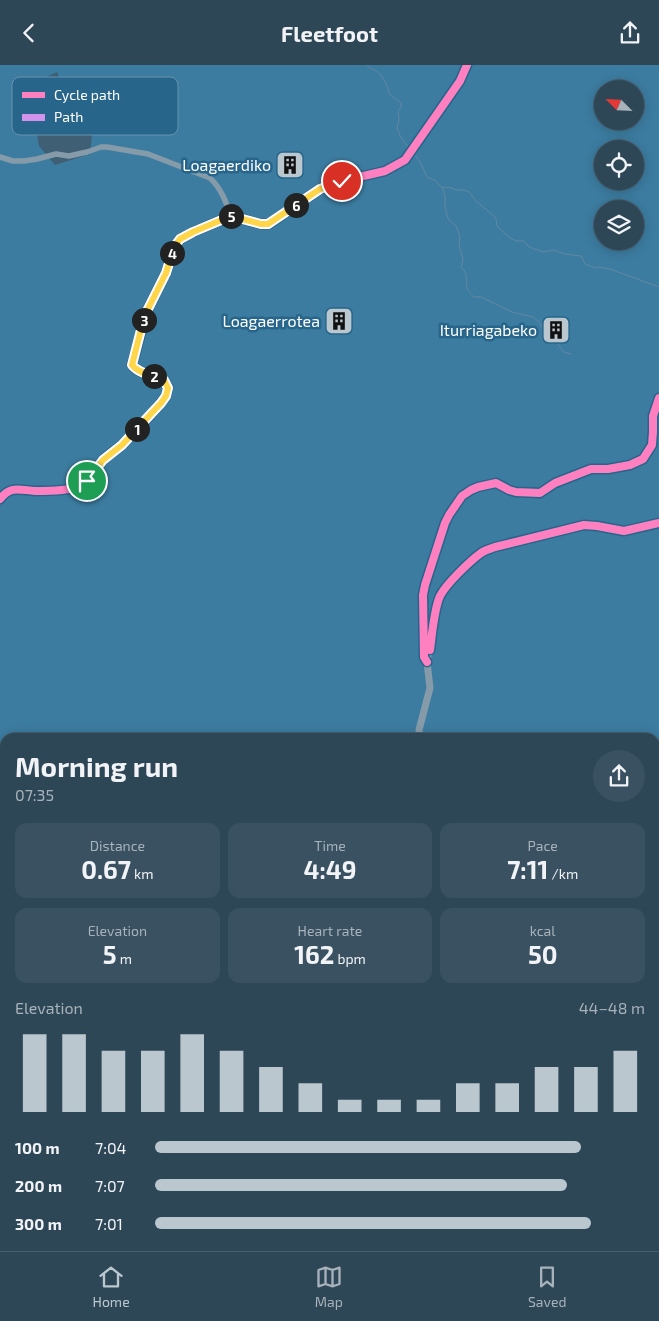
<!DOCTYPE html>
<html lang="en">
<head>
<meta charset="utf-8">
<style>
  :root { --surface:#2e4757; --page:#3a5161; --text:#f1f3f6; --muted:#a7b2ba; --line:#495f6d; --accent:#bbc7ce }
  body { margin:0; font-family:"Exo 2",sans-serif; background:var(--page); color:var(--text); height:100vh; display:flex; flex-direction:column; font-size:19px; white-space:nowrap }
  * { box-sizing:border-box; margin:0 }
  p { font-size:16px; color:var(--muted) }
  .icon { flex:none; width:28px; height:28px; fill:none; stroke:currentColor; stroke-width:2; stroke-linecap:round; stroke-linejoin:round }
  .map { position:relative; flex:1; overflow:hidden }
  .sheet { position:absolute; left:0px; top:668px; width:660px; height:519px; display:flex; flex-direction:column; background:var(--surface); border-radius:15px 15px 0 0; box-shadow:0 2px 12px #0003,0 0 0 1px var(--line) }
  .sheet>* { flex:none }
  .needle { width:32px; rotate:294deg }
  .tools { position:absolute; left:594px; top:15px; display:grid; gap:10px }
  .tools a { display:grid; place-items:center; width:50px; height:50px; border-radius:50%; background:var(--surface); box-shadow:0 2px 12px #0003,0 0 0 1px var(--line); font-size:25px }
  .pin { position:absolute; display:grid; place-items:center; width:42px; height:42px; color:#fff; margin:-21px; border:2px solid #fff; border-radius:50%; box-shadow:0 1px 5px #0007 }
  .km { position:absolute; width:25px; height:25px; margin:-12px; border-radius:50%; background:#222; color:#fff; font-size:14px; line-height:25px; text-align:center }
  .round { display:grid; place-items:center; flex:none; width:52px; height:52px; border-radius:26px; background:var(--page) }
  .head { display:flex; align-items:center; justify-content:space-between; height:85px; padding:0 15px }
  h1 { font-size:28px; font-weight:700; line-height:38px }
  .figures { display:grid; grid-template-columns:repeat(3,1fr); gap:8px; height:85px; padding:5px 15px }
  .figures div { display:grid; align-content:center; border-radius:12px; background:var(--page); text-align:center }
  .figures b { font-size:25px; font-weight:700 }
  .figures small { font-size:14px; font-weight:400 }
  .figures p { font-size:14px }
  .chart { height:140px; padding:10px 15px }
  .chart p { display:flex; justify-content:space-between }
  .chart svg { width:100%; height:90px; margin-top:5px; stroke:var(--accent); stroke-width:6 }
  ul { padding:0 15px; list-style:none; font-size:16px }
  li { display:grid; grid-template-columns:80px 60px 1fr; align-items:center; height:38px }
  li i { height:12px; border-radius:6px; background:var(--accent) }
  header { display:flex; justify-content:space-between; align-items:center; height:65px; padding:0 15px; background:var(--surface); font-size:22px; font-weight:700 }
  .tab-bar { display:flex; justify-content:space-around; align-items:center; height:70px; border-top:1px solid var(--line); background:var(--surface); font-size:14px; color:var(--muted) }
  .tab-bar a { display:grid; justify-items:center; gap:2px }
  .tab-bar .active { color:var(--accent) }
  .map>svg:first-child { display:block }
  .green { fill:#3c7ca0; fill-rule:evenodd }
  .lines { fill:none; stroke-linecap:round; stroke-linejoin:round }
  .stream { stroke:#6188a1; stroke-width:1 }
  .minor { stroke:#859ba9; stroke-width:5.5 }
  .tertiary { stroke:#859ba9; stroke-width:7 }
  .primary { stroke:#8499a7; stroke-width:9 }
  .quiet { stroke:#d193ec; stroke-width:6; stroke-dasharray:12 6; stroke-linecap:butt }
  .cycleway-casing { stroke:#27658b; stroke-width:11 }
  .cycleway { stroke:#ff80c0; stroke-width:8 }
  .route-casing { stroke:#fff; stroke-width:10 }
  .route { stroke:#ffd54a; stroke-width:6 }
  .labels { text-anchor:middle; stroke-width:5; stroke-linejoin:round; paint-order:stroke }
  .poi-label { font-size:16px; fill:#fff; stroke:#27658b; text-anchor:end }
  .key { fill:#27658b; stroke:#6893ae; stroke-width:1 }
  .key-label { font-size:14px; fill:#fff }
</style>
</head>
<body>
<header><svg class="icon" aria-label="back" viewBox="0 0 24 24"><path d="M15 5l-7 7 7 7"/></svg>Fleetfoot<svg class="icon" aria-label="share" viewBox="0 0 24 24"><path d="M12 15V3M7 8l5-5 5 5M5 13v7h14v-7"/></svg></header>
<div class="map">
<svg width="659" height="1186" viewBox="0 0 659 1186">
  <rect width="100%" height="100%" fill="#3e5f74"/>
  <path class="green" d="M0,0H659V784L655,778V672H5V730L0,732ZM57,7L68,33L56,39L44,13ZM96,24L112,37L93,61L90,89L55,100L39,81L36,62L78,46ZM602,24H635V56H602ZM602,84H635V116H602ZM602,144H635V176H602Z
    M0,776H5V968L0,967Z
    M655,847L659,848V895L655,898Z
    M659,943V1186H561V1181H655V946Z
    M0,1018H5V1170L0,1169Z
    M25,1181H443L442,1186H27Z
    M469,1181H554L555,1185L515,1186L498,1183L489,1186H469Z"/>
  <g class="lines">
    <path class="stream" d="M367,0C371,5 374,4 378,7C383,11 389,23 389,29L401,38V42L398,46L399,55L397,63L401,73L409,83
      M414,89L420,97L427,112L436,116L440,121L445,123L449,122L456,125H464L469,127L477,137L494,151L496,154L497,161L501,165L510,173L517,176H524L529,182L543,187L553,185L565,189L580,191L582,192L585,199L596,203L599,202L610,204L659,222
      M442,122L445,130V142L448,154L456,161L460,171L459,180L463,194L461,202C472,212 460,221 474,232H481L512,247L533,252L539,257L548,272L555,276L564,287L571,289
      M0,976L5,980
      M0,1123L5,1122
      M242,1181L245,1186"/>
    <path class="minor" d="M0,92L13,96H24L37,94L56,89L69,91L87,87L101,82H107L148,89L210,113C221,123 226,137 231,151
      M0,434C11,420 20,425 35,426C47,426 67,426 77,422C89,418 95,403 104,394C109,389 116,385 122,380C136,366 154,347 166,331L168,323L164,315C154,310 139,309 132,300L147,246L166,208L174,182L180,174L193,167L231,151L261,159H269L320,124L342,116L385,106L405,95L460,16L467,0
      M427,597L424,592L423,530L425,520L445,458L449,450L462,431L471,425L478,422L496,418L509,425L516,427L540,428L555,418L591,404H608L630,400L643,394L652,380L653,367V351L659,333
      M655,943L659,940
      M0,1006L5,1004"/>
    <path class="tertiary" d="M420,672L419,665L430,623L427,597L437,539C443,522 465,499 480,488C485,485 490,484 495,482L584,460L597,461L624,466L659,458
      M559,1186V1181"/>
    <path class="primary" d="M0,732L5,740
      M0,743L5,751
      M450,1186L451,1181
      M459,1186L460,1181"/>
    <path class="quiet" d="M0,1006L5,1004"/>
    <defs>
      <path id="cycleway" d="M0,434C11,420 20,425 35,426C47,426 67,426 77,422C89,418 95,403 104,394C109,389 116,385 122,380C136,366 154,347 166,331L168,323L164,315C154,310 139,309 132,300L147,246L166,208L174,182L180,174L193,167L231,151L261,159H269L320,124L342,116L385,106L405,95L460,16L467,0
        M430,585C432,570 434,544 440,531C446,519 470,496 481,488C485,485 490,484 495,482L584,460L597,461L624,466L659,458
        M427,597L424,592L423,530L425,520L445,458L449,450L462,431L471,425L478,422L496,418L509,425L516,427L540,428L555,418L591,404H608L630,400L643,394L652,380L653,367V351L659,333"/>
    </defs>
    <use href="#cycleway" class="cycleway-casing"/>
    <use href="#cycleway" class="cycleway"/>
  </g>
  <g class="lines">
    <defs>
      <path id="route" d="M87,416L103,395L122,380L161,338L166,331L168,323L164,315C154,310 139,309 132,300L143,257L147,246L166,208L174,182L180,174L193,167L231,151L261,159H268L320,124L342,116"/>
    </defs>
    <use href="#route" class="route-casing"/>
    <use href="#route" class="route"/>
  </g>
  <defs>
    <symbol id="building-square" viewBox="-11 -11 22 22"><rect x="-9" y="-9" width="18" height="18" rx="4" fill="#bbc7ce" stroke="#27658b"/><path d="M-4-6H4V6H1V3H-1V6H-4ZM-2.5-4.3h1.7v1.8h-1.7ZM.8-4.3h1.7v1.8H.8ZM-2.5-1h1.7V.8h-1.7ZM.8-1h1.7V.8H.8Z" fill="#111"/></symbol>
  </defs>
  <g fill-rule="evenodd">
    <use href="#building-square" x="274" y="84" width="32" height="32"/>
    <use href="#building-square" x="323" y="240" width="32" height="32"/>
    <use href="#building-square" x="540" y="249" width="32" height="32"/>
  </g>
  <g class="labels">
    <g class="poi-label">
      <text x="271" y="106">Loagaerdiko</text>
      <text x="320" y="262">Loagaerrotea</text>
      <text x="537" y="271">Iturriagabeko</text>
    </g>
  </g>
  <rect x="12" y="12" width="166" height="58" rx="8" class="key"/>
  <rect x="22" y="27" width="23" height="6" fill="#ff80c0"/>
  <rect x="22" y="49" width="23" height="7" fill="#d193ec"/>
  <g class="key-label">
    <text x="54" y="35">Cycle path</text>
    <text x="54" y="57">Path</text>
  </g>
</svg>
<div class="tools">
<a><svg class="needle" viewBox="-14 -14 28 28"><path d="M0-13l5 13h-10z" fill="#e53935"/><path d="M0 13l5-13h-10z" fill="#a7b2ba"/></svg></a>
<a><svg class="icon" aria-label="locate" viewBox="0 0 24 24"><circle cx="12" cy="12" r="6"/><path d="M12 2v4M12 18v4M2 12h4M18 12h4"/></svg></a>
<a><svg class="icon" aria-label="layers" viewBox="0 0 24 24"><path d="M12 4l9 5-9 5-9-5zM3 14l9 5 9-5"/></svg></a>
</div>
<div class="pin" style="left:87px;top:416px;background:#1e9e55"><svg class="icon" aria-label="arrive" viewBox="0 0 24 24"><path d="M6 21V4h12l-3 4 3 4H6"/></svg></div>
<div class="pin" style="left:342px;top:116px;background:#d93025"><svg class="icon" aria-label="check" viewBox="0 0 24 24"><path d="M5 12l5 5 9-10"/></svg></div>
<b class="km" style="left:137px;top:364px">1</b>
<b class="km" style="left:154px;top:311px">2</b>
<b class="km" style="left:144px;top:255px">3</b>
<b class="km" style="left:172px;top:188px">4</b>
<b class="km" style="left:231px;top:151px">5</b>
<b class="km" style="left:296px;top:140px">6</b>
<section class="sheet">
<div class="head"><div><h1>Morning run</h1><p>07:35</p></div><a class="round"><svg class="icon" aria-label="share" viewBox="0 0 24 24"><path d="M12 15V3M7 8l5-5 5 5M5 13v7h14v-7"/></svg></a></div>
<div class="figures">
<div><p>Distance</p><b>0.67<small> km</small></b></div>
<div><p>Time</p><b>4:49</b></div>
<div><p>Pace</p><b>7:11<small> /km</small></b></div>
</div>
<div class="figures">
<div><p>Elevation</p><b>5<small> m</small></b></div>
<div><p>Heart rate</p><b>162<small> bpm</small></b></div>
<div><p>kcal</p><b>50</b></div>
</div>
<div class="chart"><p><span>Elevation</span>44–48 m</p>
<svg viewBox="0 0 160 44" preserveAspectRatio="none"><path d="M5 44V6M15 44V6M25 44V14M35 44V14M45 44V6M55 44V14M65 44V22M75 44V30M85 44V38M95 44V38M105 44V38M115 44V30M125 44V30M135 44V22M145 44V22M155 44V14"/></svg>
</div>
<ul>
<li><b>100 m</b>7:04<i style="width:87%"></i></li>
<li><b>200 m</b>7:07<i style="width:84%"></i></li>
<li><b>300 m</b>7:01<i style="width:89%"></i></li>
</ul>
</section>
</div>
<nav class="tab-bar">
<a class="active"><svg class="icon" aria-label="home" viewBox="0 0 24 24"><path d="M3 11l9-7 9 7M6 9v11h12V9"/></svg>Home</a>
<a><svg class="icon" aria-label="map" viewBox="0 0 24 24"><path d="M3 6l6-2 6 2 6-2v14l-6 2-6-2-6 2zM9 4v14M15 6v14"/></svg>Map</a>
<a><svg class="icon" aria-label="saved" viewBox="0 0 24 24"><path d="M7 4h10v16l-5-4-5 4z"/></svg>Saved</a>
</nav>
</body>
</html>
